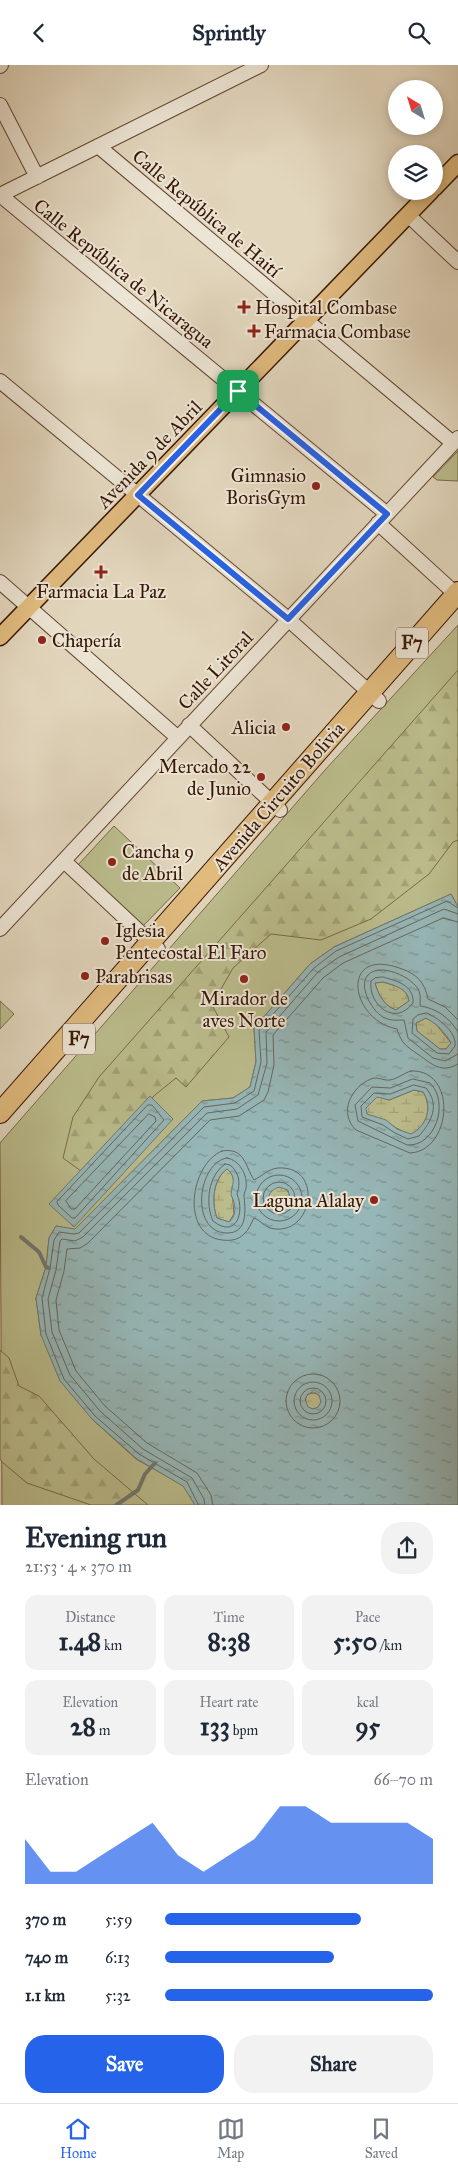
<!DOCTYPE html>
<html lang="en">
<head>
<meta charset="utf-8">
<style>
  :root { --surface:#fff; --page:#f2f2f3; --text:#1f2937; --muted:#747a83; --line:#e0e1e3; --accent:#2563eb }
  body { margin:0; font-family:"IM FELL Great Primer",serif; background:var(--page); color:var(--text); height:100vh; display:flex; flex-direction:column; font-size:19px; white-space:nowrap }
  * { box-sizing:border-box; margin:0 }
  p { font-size:16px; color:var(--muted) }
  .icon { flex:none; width:28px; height:28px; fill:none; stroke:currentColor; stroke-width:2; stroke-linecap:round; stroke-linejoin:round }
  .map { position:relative; height:1440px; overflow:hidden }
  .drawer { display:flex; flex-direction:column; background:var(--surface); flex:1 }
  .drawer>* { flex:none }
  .needle { width:32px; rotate:322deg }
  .tools { position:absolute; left:388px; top:15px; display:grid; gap:10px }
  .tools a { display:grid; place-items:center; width:55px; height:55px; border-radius:50%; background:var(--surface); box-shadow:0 2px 8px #0003; font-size:25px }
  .pin { position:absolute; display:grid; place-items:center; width:42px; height:42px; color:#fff; margin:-21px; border-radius:10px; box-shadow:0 2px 8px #0006 }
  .round { display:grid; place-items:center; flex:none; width:52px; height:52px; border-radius:20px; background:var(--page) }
  .overview { display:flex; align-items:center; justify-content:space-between; height:85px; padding:0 25px }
  h1 { font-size:28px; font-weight:700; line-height:38px }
  .stats { display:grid; grid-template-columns:repeat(3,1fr); gap:8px; height:85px; padding:5px 25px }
  .stats div { display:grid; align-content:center; border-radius:12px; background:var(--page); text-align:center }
  .stats b { font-size:25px; font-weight:700 }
  .stats small { font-size:14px; font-weight:400 }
  .stats p { font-size:14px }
  .chart { height:140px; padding:10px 25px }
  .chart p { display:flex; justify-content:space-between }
  .chart svg { width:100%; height:90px; margin-top:5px; fill:var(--accent); opacity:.7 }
  .cta { display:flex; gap:10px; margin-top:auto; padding:10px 25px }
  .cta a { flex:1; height:58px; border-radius:20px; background:var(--accent); color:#fff; font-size:20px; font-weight:700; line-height:58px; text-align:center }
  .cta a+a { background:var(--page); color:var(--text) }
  ul { padding:0 25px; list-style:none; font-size:16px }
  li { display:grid; grid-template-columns:80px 60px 1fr; align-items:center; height:38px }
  li i { height:12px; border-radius:6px; background:var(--accent) }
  header { display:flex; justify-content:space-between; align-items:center; height:65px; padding:0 25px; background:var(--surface); font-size:22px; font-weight:700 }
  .dock { display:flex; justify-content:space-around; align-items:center; height:70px; border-top:1px solid var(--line); background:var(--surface); font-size:14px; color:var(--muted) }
  .dock a { display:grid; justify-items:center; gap:2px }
  .dock .current { color:var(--accent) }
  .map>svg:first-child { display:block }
  .green { fill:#bbbc8c; stroke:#796948 }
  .forest { fill:url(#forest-firs); stroke:#796948 }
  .wetland { fill:url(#wetland-marsh); stroke:#796948 }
  .water { fill:url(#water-ripples); stroke:#707770; fill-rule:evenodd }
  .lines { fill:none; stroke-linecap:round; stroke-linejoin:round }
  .shore { stroke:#66665e; stroke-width:1 }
  .stream { stroke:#707770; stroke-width:4 }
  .minor-casing { stroke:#624632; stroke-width:16 }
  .major-casing { stroke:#371604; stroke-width:19 }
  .highway-casing { stroke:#371604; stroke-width:22 }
  .minor { stroke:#ece4d4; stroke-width:14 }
  .major { stroke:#e1bb7e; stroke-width:16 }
  .highway { stroke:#e1bb7e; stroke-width:20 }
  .route-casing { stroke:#fff; stroke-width:10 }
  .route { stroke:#2563eb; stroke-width:6 }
  .poi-dot { fill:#8f2418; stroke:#ece4d4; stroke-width:2 }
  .labels { text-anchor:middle; stroke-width:4; stroke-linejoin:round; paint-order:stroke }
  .shield { fill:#ece4d4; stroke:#6d5442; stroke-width:1 }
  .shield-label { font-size:18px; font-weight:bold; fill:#371604 }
  .street-label { font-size:19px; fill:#371604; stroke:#ece4d4 }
  .poi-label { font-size:19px; fill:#371604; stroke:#ece4d4; text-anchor:start }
</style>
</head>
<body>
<header><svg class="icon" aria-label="back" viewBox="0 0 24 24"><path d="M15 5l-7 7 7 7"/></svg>Sprintly<svg class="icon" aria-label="search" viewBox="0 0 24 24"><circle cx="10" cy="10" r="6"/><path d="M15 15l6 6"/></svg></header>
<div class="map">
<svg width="458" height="1441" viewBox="0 0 458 1441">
  <defs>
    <pattern id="forest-firs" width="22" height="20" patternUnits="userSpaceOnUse" patternTransform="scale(1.25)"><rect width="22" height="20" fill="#bbbc8c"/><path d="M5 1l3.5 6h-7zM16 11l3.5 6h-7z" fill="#a1a177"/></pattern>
    <pattern id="wetland-marsh" width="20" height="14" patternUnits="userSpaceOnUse" patternTransform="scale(1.25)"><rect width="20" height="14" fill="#bbbc8c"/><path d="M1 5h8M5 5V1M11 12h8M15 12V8" fill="none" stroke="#a1a177"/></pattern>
    <pattern id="water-ripples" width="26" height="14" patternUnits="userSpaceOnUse" patternTransform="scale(1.25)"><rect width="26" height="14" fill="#96b7b8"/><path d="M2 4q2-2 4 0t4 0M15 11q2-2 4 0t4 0" fill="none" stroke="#7b9493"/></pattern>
  </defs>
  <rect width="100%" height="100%" fill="#e2d6bd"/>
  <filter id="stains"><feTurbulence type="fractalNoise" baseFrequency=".004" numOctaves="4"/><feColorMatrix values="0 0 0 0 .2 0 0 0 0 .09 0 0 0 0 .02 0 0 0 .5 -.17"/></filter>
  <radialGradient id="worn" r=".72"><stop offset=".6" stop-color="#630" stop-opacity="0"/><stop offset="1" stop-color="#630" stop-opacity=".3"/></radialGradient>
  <path class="green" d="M458,386V416L437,415L433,412Z
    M458,560V842L451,829L334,882L310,899L254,963L256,997L250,1022L233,1033L202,1036L75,1165L56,1161L49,1173L46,1202L36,1233L41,1270L92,1354L136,1394L184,1421L195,1440L2,1441L0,1078L325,705Z
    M114,761L180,823L143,861L77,801Z
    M0,936L14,949L0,964Z"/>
  <path class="forest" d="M458,605V775L453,777L429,809L371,854L321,875L271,869L233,903L212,940L229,972L186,1022L176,1013L155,1030L81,1106L63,1093L73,1052L99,1012Z
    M0,1285L9,1293L19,1321L39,1331L94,1394L148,1440H91L27,1418L2,1397L0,1394Z"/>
  <path class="wetland" d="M383,917C393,920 408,923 409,936L396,945C384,941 378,929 375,918Z
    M426,953L435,958L451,978L446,984H440L417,966L416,958Z
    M414,1025L423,1027C433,1042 427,1061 411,1070C394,1063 385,1055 367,1050L365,1043L377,1031L389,1035Z
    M227,1104L232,1108L235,1121L232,1126L234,1149L229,1157L217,1153C211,1137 213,1114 227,1104Z
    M268 1133a11 11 0 1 1 22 0a11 11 0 1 1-22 0Z
    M305 1336a8 8 0 1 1 16 0a8 8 0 1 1-16 0Z"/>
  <path class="water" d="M451,829L458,842V1440H195L183,1421L137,1394L92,1354L60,1316L41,1270L36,1233L46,1202L49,1173L56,1161L75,1164L202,1036L233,1033L250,1022L256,997L254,963L310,899L334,882ZM383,917C393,920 408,923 409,936L396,945C384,941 378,929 375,918ZM426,953C437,959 445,967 451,978L446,984H440L417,966L416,958ZM414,1025L423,1027C433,1042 427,1061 411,1069L397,1064L386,1055L367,1049L366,1043L377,1032L389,1035ZM227,1104C237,1112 232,1120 231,1130C236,1139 237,1151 229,1157L217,1153C211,1137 213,1114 227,1104ZM279,1122L288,1125L290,1133L288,1140L275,1145L268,1137C268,1128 272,1125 279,1122ZM313,1327L319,1330L321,1337L318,1342L313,1344L308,1342L305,1334L308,1329Z
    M150,1031L173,1054L74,1162L49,1139Z"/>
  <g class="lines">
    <path class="shore" d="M383,912C397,916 414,920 413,938C395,962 368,940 371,916L375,913Z
      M427,948C438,953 457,967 455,981L449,989L437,988L412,968L413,954L418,950Z
      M458,955L445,942L428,934C425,918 417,909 402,904C339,880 349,955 397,964C401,978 407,982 419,990C432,999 441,1009 458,999
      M458,967C450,953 436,943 420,941C420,937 421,931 419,926C413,912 380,897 368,910C357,922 374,949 385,953C392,956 398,955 404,955L408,973L433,993L445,996L458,989
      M411,1006C458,1004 452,1086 410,1088L356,1065C338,1048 351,1022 371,1014C378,1011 383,1016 390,1015C397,1014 404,1008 411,1006Z
      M413,1014L430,1018C450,1038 435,1082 407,1080L358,1056L355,1040L372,1022L390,1023Z
      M414,1020L426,1023C440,1040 432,1056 419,1071L408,1074L395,1068L383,1060L362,1052L361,1041L374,1028L390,1029Z
      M148,1040H152L164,1055L75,1153H72L58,1140L57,1137Z
      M149,1049L155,1052L156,1056L75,1144H71L66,1136Z
      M222,1086C245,1082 245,1101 254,1115C262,1111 268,1104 278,1103C325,1100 313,1174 270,1163C264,1161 260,1155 254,1153C251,1158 249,1165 244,1169C238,1175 231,1176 222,1175C180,1170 190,1099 222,1086Z
      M227,1093C240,1095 248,1111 246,1123C246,1124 244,1128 244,1130C245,1143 249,1169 226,1168C189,1166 198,1097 227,1093Z
      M225,1099L230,1100C239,1107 241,1118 237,1129C245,1148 236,1174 213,1156C205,1138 208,1111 225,1099Z
      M256 1133a23 23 0 1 1 46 0a23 23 0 1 1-46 0Z
      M263 1133a16 16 0 1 1 32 0a16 16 0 1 1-32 0Z
      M286 1336a27 27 0 1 1 54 0a27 27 0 1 1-54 0Z
      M294 1336a19 19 0 1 1 38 0a19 19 0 1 1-38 0Z
      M300 1336a13 13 0 1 1 26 0a13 13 0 1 1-26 0Z
      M199,1441L187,1417L139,1389L95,1351L64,1314L46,1269L42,1233L50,1203L54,1175L59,1167L74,1169L79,1168L204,1042L235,1038L254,1026L261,997L259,965L314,903L336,886L447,836L458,843
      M205,1441L204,1434L192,1413L143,1384L100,1346L70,1310L52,1267L48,1234L56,1205L60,1176L62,1174L75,1176L83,1172L207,1048L237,1044L258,1030L267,998L266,967L318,907L339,892L444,844L458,849
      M213,1441L211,1430L197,1408L147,1378L105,1341L76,1306L59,1265L56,1235L64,1206L67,1184L80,1183L88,1178L210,1055L239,1051L264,1035L268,1027L274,1000L273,970L323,913L343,898L443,853L458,857"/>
    <path class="stream" d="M21,1172L39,1187L46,1202L49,1203
      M115,1441L138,1425L145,1409L155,1398"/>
    <defs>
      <path id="minor" d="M261,0L0,130L387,449
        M0,1L1,0
        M0,40L37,112
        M98,81L453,378
        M408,150L458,197
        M0,316L288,554L379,636
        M378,458L458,531
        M0,517L177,672
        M189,660L280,745
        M64,796L158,884
        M0,864L458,373"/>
      <path id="major" d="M434,123L458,98
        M0,572L431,126"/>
      <path id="highway" d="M0,1048L458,527"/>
    </defs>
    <use href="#minor" class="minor-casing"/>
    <use href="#major" class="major-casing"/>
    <use href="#highway" class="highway-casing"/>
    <use href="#minor" class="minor"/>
    <use href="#major" class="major"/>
    <use href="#highway" class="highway"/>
  </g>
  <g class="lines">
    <defs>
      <path id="route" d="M238,326L387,449L288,554L138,430Z"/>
    </defs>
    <use href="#route" class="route-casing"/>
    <use href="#route" class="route"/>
  </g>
  <g class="poi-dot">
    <path d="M241.5 234.5h5v5h5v5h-5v5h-5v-5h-5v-5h5z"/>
    <path d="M251.5 258.5h5v5h5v5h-5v5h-5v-5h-5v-5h5z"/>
    <circle cx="316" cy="421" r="5"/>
    <path d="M98.5 499.5h5v5h5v5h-5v5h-5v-5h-5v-5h5z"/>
    <circle cx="42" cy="575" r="5"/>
    <circle cx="286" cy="662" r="5"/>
    <circle cx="261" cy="712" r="5"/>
    <circle cx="112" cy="797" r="5"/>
    <circle cx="105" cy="876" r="5"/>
    <circle cx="85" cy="911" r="5"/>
    <circle cx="244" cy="914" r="5"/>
    <circle cx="374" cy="1135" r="5"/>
  </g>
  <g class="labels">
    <g class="shield">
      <rect x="396" y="562.5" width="32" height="31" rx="4"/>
      <rect x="63" y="958.5" width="32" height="31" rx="4"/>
    </g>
    <g class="shield-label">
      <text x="412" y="584">F7</text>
      <text x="79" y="980">F7</text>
    </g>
    <g class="street-label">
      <text transform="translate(207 148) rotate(40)" y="7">Calle República de Haití</text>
      <text transform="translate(124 208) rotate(39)" y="7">Calle República de Nicaragua</text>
      <text transform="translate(149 389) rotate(-46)" y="7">Avenida 9 de Abril</text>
      <text transform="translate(215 605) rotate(-47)" y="7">Calle Litoral</text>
      <text transform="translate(278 731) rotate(-49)" y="7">Avenida Circuito Bolivia</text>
    </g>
    <g class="poi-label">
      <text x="255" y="249">Hospital Combase</text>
      <text x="264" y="273">Farmacia Combase</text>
      <text x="306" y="417" text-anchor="end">Gimnasio<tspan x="306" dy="22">BorisGym</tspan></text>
      <text x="101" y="533" text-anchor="middle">Farmacia La Paz</text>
      <text x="52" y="582">Chapería</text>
      <text x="276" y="669" text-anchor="end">Alicia</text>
      <text x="251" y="708" text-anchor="end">Mercado 22<tspan x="251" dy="22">de Junio</tspan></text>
      <text x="122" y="793">Cancha 9<tspan x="122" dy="22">de Abril</tspan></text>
      <text x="115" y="872">Iglesia<tspan x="115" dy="22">Pentecostal El Faro</tspan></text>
      <text x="95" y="918">Parabrisas</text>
      <text x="244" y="940" text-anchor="middle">Mirador de<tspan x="244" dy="22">aves Norte</tspan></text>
      <text x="364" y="1142" text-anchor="end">Laguna Alalay</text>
    </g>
  </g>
  <rect width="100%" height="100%" filter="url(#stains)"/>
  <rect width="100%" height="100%" fill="url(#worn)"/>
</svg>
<div class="tools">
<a><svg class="needle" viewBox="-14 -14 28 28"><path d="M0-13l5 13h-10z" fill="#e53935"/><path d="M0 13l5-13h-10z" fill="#747a83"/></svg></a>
<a><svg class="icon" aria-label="layers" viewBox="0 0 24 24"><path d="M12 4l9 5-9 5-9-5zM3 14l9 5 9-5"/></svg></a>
</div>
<div class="pin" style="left:238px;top:326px;background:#1e9e55"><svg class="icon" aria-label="arrive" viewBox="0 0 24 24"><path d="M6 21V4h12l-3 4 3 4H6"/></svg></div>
</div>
<section class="drawer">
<div class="overview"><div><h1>Evening run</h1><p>21:53 · 4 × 370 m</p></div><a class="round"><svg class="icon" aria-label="share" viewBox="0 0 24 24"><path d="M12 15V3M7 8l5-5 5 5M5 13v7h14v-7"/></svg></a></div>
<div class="stats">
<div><p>Distance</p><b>1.48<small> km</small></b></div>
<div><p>Time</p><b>8:38</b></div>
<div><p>Pace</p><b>5:50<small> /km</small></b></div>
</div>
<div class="stats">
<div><p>Elevation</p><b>28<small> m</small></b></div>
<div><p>Heart rate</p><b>133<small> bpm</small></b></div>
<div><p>kcal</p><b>95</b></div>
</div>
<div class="chart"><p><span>Elevation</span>66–70 m</p>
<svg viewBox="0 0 160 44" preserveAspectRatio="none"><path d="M0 44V22L10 38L20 38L30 30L40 22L50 14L60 30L70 38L80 30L90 22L100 6L110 6L120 14L130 14L140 14L150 14L160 22V44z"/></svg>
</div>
<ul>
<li><b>370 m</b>5:59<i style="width:73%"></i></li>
<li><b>740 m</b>6:13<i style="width:63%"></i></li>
<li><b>1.1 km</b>5:32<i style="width:100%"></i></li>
</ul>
<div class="cta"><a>Save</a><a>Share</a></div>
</section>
<nav class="dock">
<a class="current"><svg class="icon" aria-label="home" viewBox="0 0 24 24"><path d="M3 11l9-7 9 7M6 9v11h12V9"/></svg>Home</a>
<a><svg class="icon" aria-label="map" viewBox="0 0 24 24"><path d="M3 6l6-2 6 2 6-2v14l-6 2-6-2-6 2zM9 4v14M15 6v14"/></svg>Map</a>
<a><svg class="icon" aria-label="saved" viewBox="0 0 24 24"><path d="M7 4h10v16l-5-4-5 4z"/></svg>Saved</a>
</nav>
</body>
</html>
